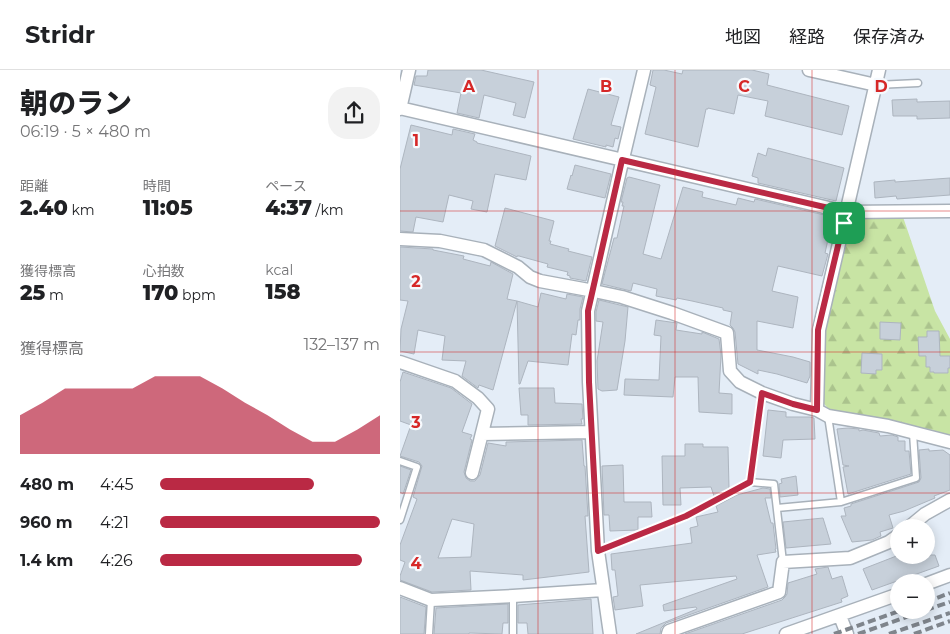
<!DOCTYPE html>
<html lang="ja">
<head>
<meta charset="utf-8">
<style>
  :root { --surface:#fff; --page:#f2f2f2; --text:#202124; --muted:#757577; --line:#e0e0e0; --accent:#ba2944 }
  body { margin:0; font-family:Montserrat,"Noto Sans JP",sans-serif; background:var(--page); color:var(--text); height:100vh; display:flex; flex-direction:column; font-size:19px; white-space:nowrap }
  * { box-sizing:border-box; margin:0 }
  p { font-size:16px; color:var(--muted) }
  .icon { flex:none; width:28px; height:28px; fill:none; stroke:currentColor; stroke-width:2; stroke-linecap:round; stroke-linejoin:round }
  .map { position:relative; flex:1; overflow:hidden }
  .sheet { display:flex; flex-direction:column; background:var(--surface); width:400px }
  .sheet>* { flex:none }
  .buttons { position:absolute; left:490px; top:449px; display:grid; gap:10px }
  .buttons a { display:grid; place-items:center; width:45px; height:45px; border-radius:50%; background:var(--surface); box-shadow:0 2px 12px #0003; font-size:25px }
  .pin { position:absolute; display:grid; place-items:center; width:42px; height:42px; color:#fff; margin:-21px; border-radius:10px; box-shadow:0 2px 8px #0006 }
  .round { display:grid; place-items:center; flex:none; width:52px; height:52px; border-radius:20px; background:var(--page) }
  .summary { display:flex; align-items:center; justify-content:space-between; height:85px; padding:0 20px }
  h1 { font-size:28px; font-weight:800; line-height:38px }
  .metrics { display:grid; grid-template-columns:repeat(3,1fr); gap:8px; height:85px; padding:5px 20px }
  .metrics div { display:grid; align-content:center }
  .metrics b { font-size:21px; font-weight:800 }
  .metrics small { font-size:14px; font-weight:400 }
  .metrics p { font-size:14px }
  .chart { height:140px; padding:10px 20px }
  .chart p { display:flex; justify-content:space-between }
  .chart svg { width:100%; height:90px; margin-top:5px; fill:var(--accent); opacity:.7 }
  ul { padding:0 20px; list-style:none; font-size:16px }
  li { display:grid; grid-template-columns:80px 60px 1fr; align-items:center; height:38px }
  li i { height:12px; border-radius:6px; background:var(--accent) }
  header { display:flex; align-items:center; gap:30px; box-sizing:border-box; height:70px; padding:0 25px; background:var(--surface); border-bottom:1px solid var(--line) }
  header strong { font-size:24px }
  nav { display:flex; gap:28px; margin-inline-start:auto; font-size:18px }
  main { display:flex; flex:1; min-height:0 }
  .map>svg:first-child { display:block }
  .forest { fill:url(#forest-firs) }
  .building { fill:#c7d0da; stroke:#adb5bf; fill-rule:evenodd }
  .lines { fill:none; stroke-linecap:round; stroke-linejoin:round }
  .service-casing { stroke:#a8b1ba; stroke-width:9 }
  .minor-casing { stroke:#a8b1ba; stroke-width:15 }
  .service { stroke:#fff; stroke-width:6 }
  .minor { stroke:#fff; stroke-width:12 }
  .rail { stroke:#7f858c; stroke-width:4; stroke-dasharray:8 4; stroke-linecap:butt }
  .route-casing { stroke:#fff; stroke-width:10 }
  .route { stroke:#ba2944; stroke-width:6 }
  .grid { fill:none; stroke:#d62828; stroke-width:1; stroke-opacity:0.55 }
  .grid-label { font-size:16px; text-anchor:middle; font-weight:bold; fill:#d62828; stroke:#f6fafe; stroke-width:4.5; stroke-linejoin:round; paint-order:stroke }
</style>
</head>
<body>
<header>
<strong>Stridr</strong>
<nav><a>地図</a><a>経路</a><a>保存済み</a></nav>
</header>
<main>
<section class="sheet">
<div class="summary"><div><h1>朝のラン</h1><p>06:19 · 5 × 480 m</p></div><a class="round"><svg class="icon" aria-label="share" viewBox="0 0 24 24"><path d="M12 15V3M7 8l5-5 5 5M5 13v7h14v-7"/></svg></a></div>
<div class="metrics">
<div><p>距離</p><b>2.40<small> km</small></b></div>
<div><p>時間</p><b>11:05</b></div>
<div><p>ペース</p><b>4:37<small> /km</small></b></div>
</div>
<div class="metrics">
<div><p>獲得標高</p><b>25<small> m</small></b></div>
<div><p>心拍数</p><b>170<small> bpm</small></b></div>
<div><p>kcal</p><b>158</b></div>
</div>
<div class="chart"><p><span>獲得標高</span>132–137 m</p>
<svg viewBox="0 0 160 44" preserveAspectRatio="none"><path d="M0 44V25L10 19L20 12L30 12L40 12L50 12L60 6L70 6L80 6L90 12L100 19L110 25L120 32L130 38L140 38L150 32L160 25V44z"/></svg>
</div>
<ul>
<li><b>480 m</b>4:45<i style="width:70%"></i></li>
<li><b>960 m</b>4:21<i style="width:100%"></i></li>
<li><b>1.4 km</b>4:26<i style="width:92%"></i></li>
</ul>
</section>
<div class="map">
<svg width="550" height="564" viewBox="0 0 550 564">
  <defs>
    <pattern id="forest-firs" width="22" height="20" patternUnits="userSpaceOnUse" patternTransform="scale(1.25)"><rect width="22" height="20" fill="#c8e4a4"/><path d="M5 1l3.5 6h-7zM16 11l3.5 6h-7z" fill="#abc38d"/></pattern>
  </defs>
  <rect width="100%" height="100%" fill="#e4edf7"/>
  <path class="forest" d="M450,147H503L535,241L550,269V366L545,367L429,340L422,331L425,253Z"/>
  <path class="building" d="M28,0H81L134,12L125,48L113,45L116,33L84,25L79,48L57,43L61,23L14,15L16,6H27Z
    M253,0H264L282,4L283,0H352L369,4L367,15L449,36L442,65L365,46L368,31L338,25L334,44L308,38V39H306L298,77L245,64L256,17L250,15Z
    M188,19L219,27L211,55L221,57L218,69L215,68L213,77L206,75V77L173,69Z
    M517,29V32L550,31V48L517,49V46H493L492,30Z
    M11,55L52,65L53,59L75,64L73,70L77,72V73L131,86L126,110L95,104L87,142L71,139L73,131L49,125L43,152L16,147L13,162L0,161V99Z
    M368,78L444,98L436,131L358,113V108L352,106L358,83L366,86Z
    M175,95L211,104L205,128L167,119L171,105L172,106Z
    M229,107L260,115L243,184L261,189L283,117L303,122L302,127L336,135L338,128L354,132L355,129L433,147L425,183L428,184L422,206L378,196L372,221L398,227L393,258L357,251V280L393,287L410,292V306L407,313L377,304L358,300V304L338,294L335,262L333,258L330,255L332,242L323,240V238L292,231L277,228L276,230L256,226L257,219L233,213L231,221L202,214L214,168H217L224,136H222L223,132H221L227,108Z
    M550,108V125L497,129L496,126L475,128L474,112L495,110V112Z
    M105,138L154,151L149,171H151L150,174L169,179L168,181L192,187L186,211L170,208V206L167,205L168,202L147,197L148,194L119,186H117V187L95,176Z
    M0,177L33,179V180L64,186L63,189L90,196L91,192L113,204L107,229L117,231L93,320L79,315L78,318L62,306L66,291L42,290L45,266L18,260L14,284L0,281L1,259L8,231L0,230Z
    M141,223L166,229L167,224L183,227L180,239V250H178L176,265L172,264L168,295L128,291L120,314H119L117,231L138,237Z
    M199,230L228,237L225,271L217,320L202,321L198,319L197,291L203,252L196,251V242Z
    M256,250L277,253L276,260L302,264V262L319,269L321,285L319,323L332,324V344L299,342L298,307H275L273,327L224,325L225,309L259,310L261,266L254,265Z
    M480,252L501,253L500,270L480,269Z
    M527,261H539L540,286H550V298H548V303H534V302H530V297H526V286H519L518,267H527Z
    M462,283L482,284V300H476V304L461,303Z
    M3,302L51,318L72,334L62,362L72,365L70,369L72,370L64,402L66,408L70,411H75L80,405L88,373L106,376V372L182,370L184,396H185L188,446H185L189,502L123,510V505L70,501L71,520L32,522L0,510V506L5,492L0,490V475L17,429L13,427L22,396L19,392L0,386L11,355L0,351V312ZM52,449L74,454L71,487L38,488Z
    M119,318H154L155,333L182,334L183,349H181L182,354L128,355V345H121Z
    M368,340L386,342V347H410L414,348L415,369L383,370L381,388L363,386Z
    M448,358L459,359V361L463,360L479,363L480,366L492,365L498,367V371H505V381H509L511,404L448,424L443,397L449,396L443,395L437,359Z
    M285,374H303V377H328L329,418L314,426L311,417L280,418L281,435H263L262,386H285Z
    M529,379V381L543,380L550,385V420L534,426L535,428L504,441L489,445L493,458L480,462L481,466L472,470L452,472L441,446H446L444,438L451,436V434L519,412L521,408L519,380Z
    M223,395L224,432H251L252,447H238V460L210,461L209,445H204L202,396Z
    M0,396L11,400L3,424L0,422Z
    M396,406L398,425L380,427L379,414L382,413L381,409Z
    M363,418L370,419L371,428H365L371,453H373L376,479H375L376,482L357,485L368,517L266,553L261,558L260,564H236L297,539L296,537L264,541L263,535L337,509L336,506L240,515L243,536L215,540L213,527L218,526L215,500H212L211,484L292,473L290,458L298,456L296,447L318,442L316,436L337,425Z
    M423,448L431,474L386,478L383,452Z
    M499,485H535L539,496L472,520L463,499Z
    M428,497L432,509L442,506L448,526L441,529L442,532L342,564H285L382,530L385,527L387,524L388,513L417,504L415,499Z
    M0,527L26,537L24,564H0Z
    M191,529L193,564H128L127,553H118V535Z
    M108,534V553H103L102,564L69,563V564H34L36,538Z"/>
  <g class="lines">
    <defs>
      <path id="service" d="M476,15L518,13
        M428,346L441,432
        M0,391L17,397L0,450
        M350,412L362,323
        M377,438L441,432L516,408L513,363
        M198,481L286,446L350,412L374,414L383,492
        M29,564L31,530
        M113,564V526"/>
      <path id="minor" d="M409,0L476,15
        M0,38L446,142L550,141
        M0,39L9,0
        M0,169L40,171L84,180L118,197L130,207L140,211L194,221L222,227L272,243L327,263L330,301L340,312L362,323L393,334L417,340L428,346L488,356L550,372
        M0,292L55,311L78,328L88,339L72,403
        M417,340L419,260L479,0
        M82,364L191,362
        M508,458L525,444L550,430
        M526,514L550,505
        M0,518L31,530L113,526L203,520
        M440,546L447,564
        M210,564L198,481L189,312L188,241L220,101L244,0
        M268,564L269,561L379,522L383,492L450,488L489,472L499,465
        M386,564L499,524"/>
    </defs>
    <use href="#service" class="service-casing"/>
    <use href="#minor" class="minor-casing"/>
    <use href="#service" class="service"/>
    <use href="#minor" class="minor"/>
    <path class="rail" d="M526,532L550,523
      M526,540L550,532
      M434,564L502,540
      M458,564L526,540
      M489,564L550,543
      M514,564L550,551"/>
  </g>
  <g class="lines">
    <defs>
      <path id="route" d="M222,90L446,142L418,260L417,340L393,334L362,323L350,412L286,446L198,481L189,312L188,241Z"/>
    </defs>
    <use href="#route" class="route-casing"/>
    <use href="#route" class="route"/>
  </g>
  <path class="grid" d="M138,0V564M275,0V564M412,0V564M0,141H550M0,282H550M0,423H550"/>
  <g class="grid-label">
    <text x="69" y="22">A</text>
    <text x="206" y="22">B</text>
    <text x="344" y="22">C</text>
    <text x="481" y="22">D</text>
    <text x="16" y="76">1</text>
    <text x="16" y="217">2</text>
    <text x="16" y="358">3</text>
    <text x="16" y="499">4</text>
  </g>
</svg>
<div class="buttons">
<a>+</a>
<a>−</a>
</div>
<div class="pin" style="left:444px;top:153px;background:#1e9e55"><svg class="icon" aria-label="arrive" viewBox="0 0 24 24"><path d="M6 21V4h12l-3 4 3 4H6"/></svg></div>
</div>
</main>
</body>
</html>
